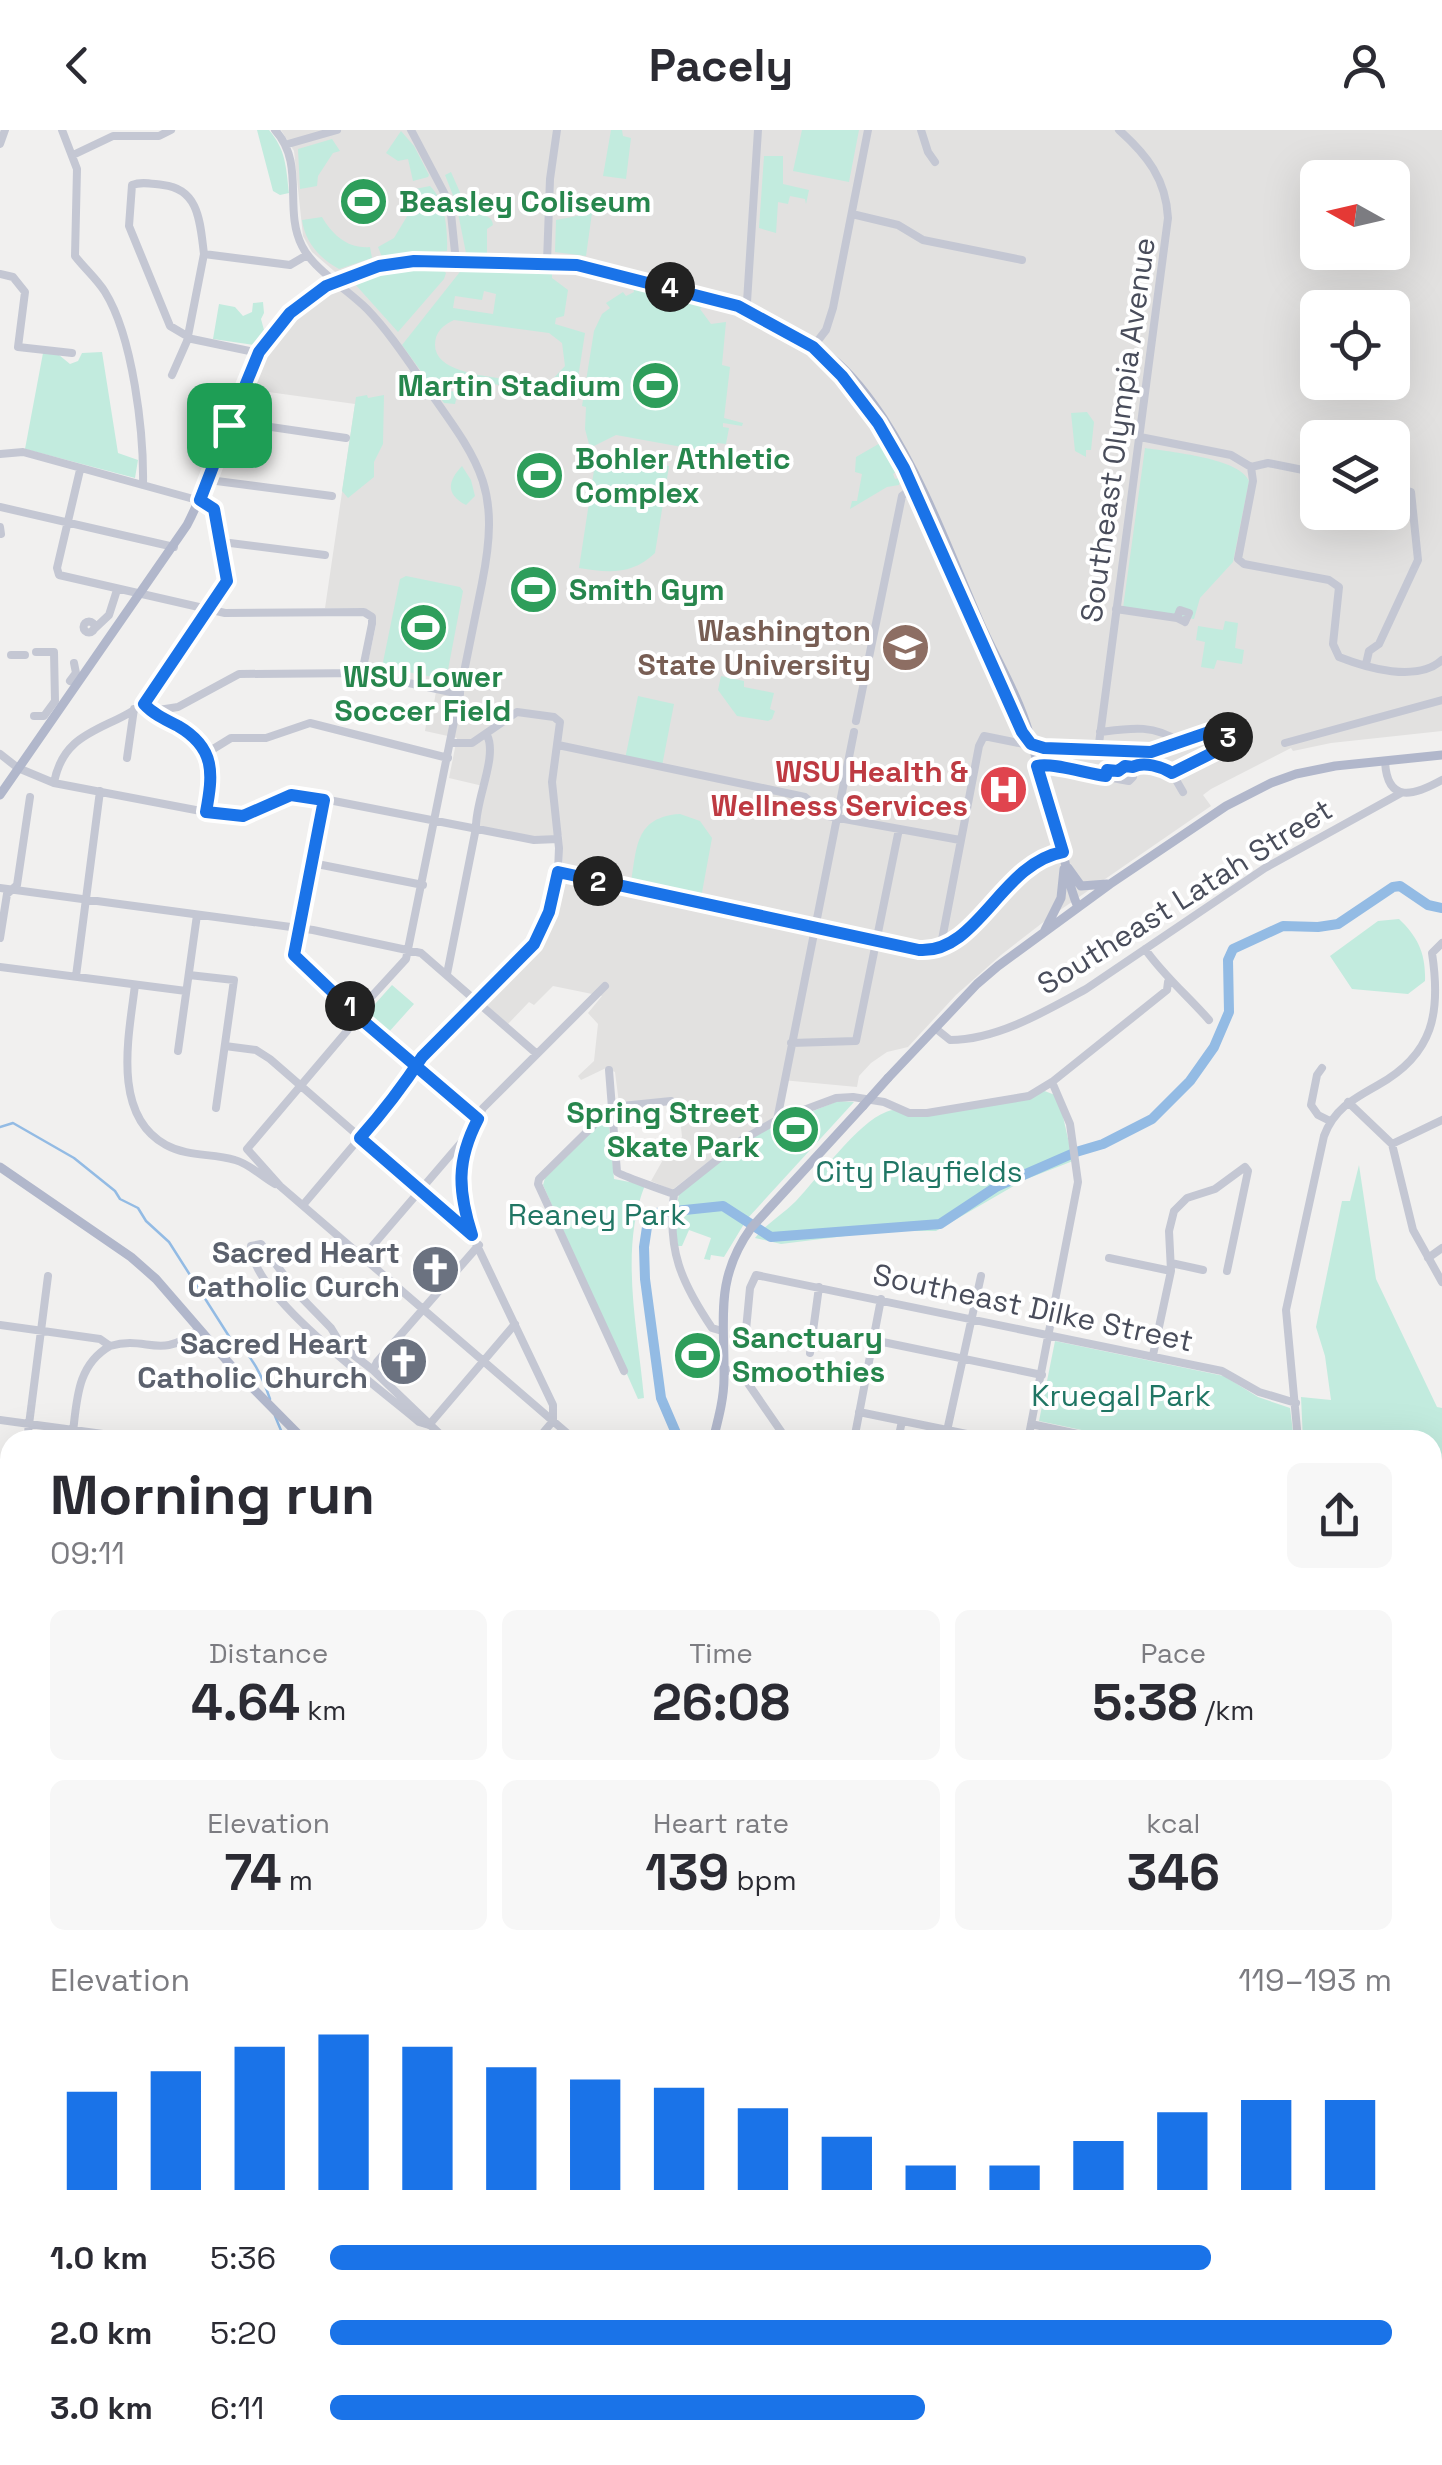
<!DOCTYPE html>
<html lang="en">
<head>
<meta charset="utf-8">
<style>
  :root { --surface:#fff; --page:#f7f7f7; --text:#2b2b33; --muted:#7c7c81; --accent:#1a73e8 }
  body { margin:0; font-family:"Space Grotesk",sans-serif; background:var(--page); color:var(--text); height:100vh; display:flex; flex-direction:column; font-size:38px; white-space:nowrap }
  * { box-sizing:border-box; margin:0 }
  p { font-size:32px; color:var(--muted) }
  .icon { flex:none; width:55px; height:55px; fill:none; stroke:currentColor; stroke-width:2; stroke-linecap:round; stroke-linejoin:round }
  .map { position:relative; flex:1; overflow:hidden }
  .sheet { position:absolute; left:0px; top:1300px; width:1442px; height:1035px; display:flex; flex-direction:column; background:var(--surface); border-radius:30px 30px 0 0; box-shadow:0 10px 40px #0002 }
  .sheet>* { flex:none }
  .needle { width:65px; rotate:278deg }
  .controls { position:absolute; left:1300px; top:30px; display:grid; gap:20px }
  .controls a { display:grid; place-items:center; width:110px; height:110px; border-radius:15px; background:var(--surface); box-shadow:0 10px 40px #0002; font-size:50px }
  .pin { position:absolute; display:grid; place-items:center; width:85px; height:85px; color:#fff; margin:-42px; border-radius:20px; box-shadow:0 5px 15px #0006 }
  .km { position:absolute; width:50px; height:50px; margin:-25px; border-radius:50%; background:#222; color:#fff; font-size:28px; line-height:50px; text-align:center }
  .round { display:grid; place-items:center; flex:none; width:105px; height:105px; border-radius:15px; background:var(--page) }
  .headline { display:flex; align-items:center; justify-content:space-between; height:170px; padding:0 50px }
  h1 { font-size:55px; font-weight:600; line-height:75px }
  .stats { display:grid; grid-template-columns:repeat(3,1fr); gap:15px; height:170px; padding:10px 50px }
  .stats div { display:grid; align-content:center; border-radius:15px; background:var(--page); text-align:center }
  .stats b { font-size:50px; font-weight:600 }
  .stats small { font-size:28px; font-weight:400 }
  .stats p { font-size:28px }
  .chart { height:280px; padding:20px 50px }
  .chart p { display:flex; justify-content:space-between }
  .chart svg { width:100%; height:180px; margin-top:10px; stroke:var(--accent); stroke-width:6 }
  ul { padding:0 50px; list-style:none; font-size:32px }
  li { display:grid; grid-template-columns:160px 120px 1fr; align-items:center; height:75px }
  li i { height:25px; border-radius:12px; background:var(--accent) }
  header { display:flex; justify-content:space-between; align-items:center; height:130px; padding:0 50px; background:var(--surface); font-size:45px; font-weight:600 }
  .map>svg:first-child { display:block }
  .education { fill:#e2e1e0; fill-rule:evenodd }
  .green { fill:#c2ebde; fill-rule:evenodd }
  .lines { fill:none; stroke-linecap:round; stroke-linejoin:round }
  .stream { stroke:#93bbe4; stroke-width:2.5 }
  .river { stroke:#93bbe4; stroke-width:10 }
  .minor { stroke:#c4c7d3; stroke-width:8 }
  .major { stroke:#b1b7cb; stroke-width:9 }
  .major-bridge { stroke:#b1b7cb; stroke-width:9 }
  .route-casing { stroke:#fff; stroke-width:20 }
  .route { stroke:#1a73e8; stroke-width:12 }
  .labels { text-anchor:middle; stroke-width:8; stroke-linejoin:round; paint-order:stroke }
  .leisure-label { font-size:30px; font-weight:bold; fill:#27864d; stroke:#fff; text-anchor:start }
  .street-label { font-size:30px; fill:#494d5b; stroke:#fff }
  .education-label { font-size:30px; font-weight:bold; fill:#785e54; stroke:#fff; text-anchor:end }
  .health-label { font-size:30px; font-weight:bold; fill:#be3a42; stroke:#fff; text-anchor:end }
  .park-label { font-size:30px; fill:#207664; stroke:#fff }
  .worship-label { font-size:30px; font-weight:bold; fill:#5b616d; stroke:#fff; text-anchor:end }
</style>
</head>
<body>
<header><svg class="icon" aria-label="back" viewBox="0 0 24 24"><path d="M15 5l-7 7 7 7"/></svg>Pacely<svg class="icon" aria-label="person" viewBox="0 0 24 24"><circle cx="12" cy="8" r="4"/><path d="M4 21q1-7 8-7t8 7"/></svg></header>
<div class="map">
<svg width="1442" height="2335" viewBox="0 0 1442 2335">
  <rect width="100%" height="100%" fill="#f1f0ef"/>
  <path class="education" d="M281,0H1442V601L1331,613L1293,621L1291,618L1211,659L1203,665L1211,676L1050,787L1001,825L956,865L908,917L887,922L871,933L859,946L857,957L782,950L774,988L739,1008L672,1060L651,1051L664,1028L682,1007L678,968L619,973L615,942L606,938L581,950L578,946L594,931L598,894L588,883L602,866L553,856L534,875L529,872L508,894L483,872L537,817L548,797L563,736L562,705L535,708L478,697L483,656L449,648L457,608L425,601L427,589L431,590L437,556L366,542L376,495L374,485L365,478H325L355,274L247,259L268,218L292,188L326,162L348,153L312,122L303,106L294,21ZM1318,48H1392V122H1318ZM1318,178H1392V252H1318ZM1318,308H1392V382H1318Z"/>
  <path class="green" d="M257,0H269C286,20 286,37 289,63L280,65L273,61Z
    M611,0H622L623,6L631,8L626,49L603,46Z
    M802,0H859L849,52L793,41Z
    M401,1L414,16L429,45L428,47L413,51L408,29L398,31L386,23Z
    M332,9L340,21L333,23L318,46L317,56L300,59L298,19Z
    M764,26H783V54L809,60L806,74L805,69L790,66L788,74L778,72L776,103L759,98Z
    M451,42L470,85C479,85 492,83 493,95L487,99V124L466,123L456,73L445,45Z
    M430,56C445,70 448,100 447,121L382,127L378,117L394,108L409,83L420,80L415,59Z
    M592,83L586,126L555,122L556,90Z
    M322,87C332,104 347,119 370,117L372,128L339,139C320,129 305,112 302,90Z
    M463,138L552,140V148L568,160L564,186L556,188L555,194L585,203L576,261L557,258L542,261L451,248L450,261L475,265L474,268L457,266L455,274L444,273L402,215ZM484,161L496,164L493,184L453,178L455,166L482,170ZM454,190L549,203L562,213L565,236L550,252L548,249L535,252C510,248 435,248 435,215C435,202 443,195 454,190Z
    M442,139L446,143L444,149L398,202L354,153L387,141Z
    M633,157L703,175L700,179L711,194L726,192L722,235L730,237L724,288L743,293L742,296L723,293V297L729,298L726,314L717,313L715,323L616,305L590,318L585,299L586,277L582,276L594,201L602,184L610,178L606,173L623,162L626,166L634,162Z
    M263,172L264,183L261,189L264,200L254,215L213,209L219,174L235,177L243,186L252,182L253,173Z
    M102,222L118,323L138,330L135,348L25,319L43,223L59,225L70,234L78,231L82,223Z
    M367,265L368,268L384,265L383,314L374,332V347L348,368L342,361L356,267Z
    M1087,282L1094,292L1091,320H1086V327L1075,321L1071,283Z
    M882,312L897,341L893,344L895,349L900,348L899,355L887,357L850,379L852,371H857L862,344L855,342L856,327Z
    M1145,318C1170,322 1240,328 1249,351L1233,432L1200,468L1194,489L1123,478Z
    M605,326L669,336L655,423C632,445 609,443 579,438L594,340Z
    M462,336L471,350L475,366L466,375C445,364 448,351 462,336Z
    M406,446L460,457L463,461L447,545L443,549L382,537L400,449Z
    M1225,491L1238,493L1235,518L1244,520L1242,534L1217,530L1214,539L1201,537L1205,512L1196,510L1198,496L1223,500Z
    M721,546L744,551V557L774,563L770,579L775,581L772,589L768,591L737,586L718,560Z
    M638,566L674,574L662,636L625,629Z
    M680,684L700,691L712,708L701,768L631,753C637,717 635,687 680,684Z
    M1399,789C1418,807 1426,824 1425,851L1408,864L1352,859L1330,826L1378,791Z
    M392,855L414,874L388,903L366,884Z
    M1042,960L1055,965L1060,973L1073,1031L1024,1050L936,1101H885L781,1114L755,1108C767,1093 782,1085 796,1071C818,1048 858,992 886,982C895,978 901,980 909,983Z
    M838,971L854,972L747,1089L724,1127L711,1125L710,1130L704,1129L711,1108L689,1100L682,1116H678L674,1092L679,1064L717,1032L763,1001Z
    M603,990L609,993L614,1049L645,1055C619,1120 638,1200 644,1268L638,1269L543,1055L545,1048Z
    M1359,1035L1376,1149L1437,1277L1442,1278V1465L1433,1464L1432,1310H1303L1301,1267L1331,1270L1325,1226L1316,1197L1342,1071H1350Z
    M1055,1211L1224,1246L1258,1267L1290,1278L1294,1310H1129L1039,1291Z
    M228,2325H313L312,2335H217Z
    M532,2325L563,2329L565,2325H776L774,2335H530Z"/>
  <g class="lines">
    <path class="stream" d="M0,997L13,993L74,1028L115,1061L120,1069L138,1078L146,1091L169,1112L232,1211C252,1222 263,1249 270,1269
      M275,1286L285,1310
      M1432,1387L1442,1385"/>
    <path class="river" d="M679,1310L661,1268L645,1149L644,1117L647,1097L656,1083L723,1076L771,1107L940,1094L996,1057L1076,1022L1103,1014L1152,989L1190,951L1214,917L1229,882L1228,830L1233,819L1283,796L1318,797L1338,794L1393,757L1400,756L1428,775L1442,778
      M0,2051L10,2052"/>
    <path class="minor" d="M62,0L77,39L75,126C85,139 97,149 105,162C133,207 144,303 143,355
      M275,0C306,34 283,79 302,116C314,140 347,159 367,179C390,203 408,231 427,258C481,334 501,358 482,453L406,829L362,877L347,901L247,1019L280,1056L575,1310
      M411,0L450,74L456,132
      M921,0L928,22L935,32
      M0,14L5,0
      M288,14L337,0
      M73,25L113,6H159L171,0
      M852,84L898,95L923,110L1022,130
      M204,124C200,94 200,59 163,55C152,54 142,51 132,55L129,96L170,196L192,209L259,223
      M547,132L550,49L557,0
      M0,144L13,147L25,162L18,217L72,223
      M749,181L747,172L758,0
      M813,217L826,200L833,178L868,0
      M172,245L187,211L204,124L290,135L307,125
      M230,291L346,308
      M1140,307L1231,325L1251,337L1253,351L1238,429L1244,434L1329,450L1339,457L1333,514L1339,527C1367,538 1417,553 1442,530
      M0,324L23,322L208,373L214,379L228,442L225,458L155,562C121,602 65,592 54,653
      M1251,337L1268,333L1318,343
      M80,340L57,438L59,445L225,483L364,482L372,487V494L362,543
      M209,350L332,366
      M0,377L174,417
      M0,397L1,404
      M222,412L325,425
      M1116,479L1177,488L1180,480L1189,483L1185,492L1177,488
      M83.5 497a5.5 5.5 0 1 1 11 0a5.5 5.5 0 1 1-11 0Z
      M92,501L109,485L117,460
      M11,525H25
      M1366,534L1369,521L1379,514L1418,430L1411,362L1392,358
      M70,551L76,543L74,533
      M152,581L178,577L239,544L362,543L460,564
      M155,583C208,613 216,621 206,682
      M34,586H44L55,571L54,522H36
      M856,591L902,366L913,358
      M1100,602C1131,598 1153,594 1180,612
      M1285,613L1442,570
      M558,615L805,667L828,686L960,710
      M1098,621L1168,88C1166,49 1147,25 1119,0
      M0,624L18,638L54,653L206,682L243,686L298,664L534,710L558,709
      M205,624L231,608H266L310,593L448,628
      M127,628L134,579
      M1385,631C1387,675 1415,665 1442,650
      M1037,635C1052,632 1111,649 1129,651L1133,647V637
      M1106,646L1107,640L1118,641C1131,631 1157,634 1172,643
      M325,670L294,822L296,830L478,989
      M312,733L423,755
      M558,742L934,821C984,809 1002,732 1063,722
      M0,758L313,800L421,823L537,924
      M0,808L7,764L17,755L30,667
      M1145,819C1164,846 1187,865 1209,890
      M940,820L979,616L984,606L1044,618L1144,622L1222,600L1228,608L1224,617L1172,643L1183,662
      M0,837L186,861
      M447,844L476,698C475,670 498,627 487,605
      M189,845L234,850L216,978
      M76,846L100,661
      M135,855C129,905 111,985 166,1015C188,1027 212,1023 235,1030C250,1034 262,1047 275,1054
      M935,898L950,910C997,910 1046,881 1086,859L1265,738L1401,663
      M791,913L856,911L899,699
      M225,916L256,920L270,929L469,1102
      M178,921L197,785
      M1322,938L1317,945L1311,975L1318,985L1330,991
      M609,940L617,1042C620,1045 665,1061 674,1064
      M1348,972L1392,1014L1413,1100L1442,1152
      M777,990L854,602
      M470,1005C458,1046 460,1065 472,1105L553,1275V1291L537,1310
      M1392,1014L1442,990
      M674,1064L742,1010L777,990L836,968L853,967L884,972L909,983H927L1029,966L1052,952L1167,860L1168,852
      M674,1064C667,1120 681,1152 712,1198L722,1201
      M303,1075L402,958L422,927L539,809L558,742L559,718L552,652L560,592L554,587L517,582L472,613H450
      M363,1127L471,1001L483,978L605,856
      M1109,1128L1171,1141
      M1428,1128L1442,1118
      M1171,1133L1203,1140
      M0,1195L100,1209L110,1216C148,1205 159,1231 198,1200
      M746,1200L750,1158L756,1145L1222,1241L1259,1262L1296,1273
      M873,1210L1042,1245
      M810,1223L819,1157
      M1153,1225L1171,1141L1169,1101L1174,1081L1187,1068L1215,1059L1245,1037L1248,1041L1227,1141
      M724,1238L745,1249L787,1310
      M373,1240L377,1232L479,1115
      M624,1241L538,1054L539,1049L612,977L671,971
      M859,1282L996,1310
      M0,1290L147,1310
      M1031,1294L1106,1310
      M429,1295L419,1292C381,1259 251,1166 251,1116L261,1114L298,1164L331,1198L342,1216L373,1240L446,1310
      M429,1295L515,1194
      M27,1310L48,1146
      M72,1310C77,1274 75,1236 110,1216
      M854,1310L881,1169
      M898,1310L902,1291
      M945,1310L981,1146
      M1028,1310L1078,1052L1070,994L1052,952
      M1298,1310L1286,1180L1324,1006C1334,979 1353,969 1378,955C1434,924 1441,882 1432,823L1442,813
      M0,1490L10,1422
      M1432,1508L1442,1510
      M0,1577L10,1578
      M0,1619L10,1621
      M1432,1636L1442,1638
      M0,1682L10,1683
      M1432,1710L1442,1711
      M8,1755L10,1737
      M1432,1853L1442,1849
      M1432,1928L1442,1976
      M0,1939L10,1941
      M1432,2053L1442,2056
      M1432,2119L1442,2097
      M1432,2148L1442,2151
      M1432,2217L1442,2231
      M334,2325L336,2335
      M984,2325L1018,2335
      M1419,2325L1424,2335
      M886,2335L895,2325
      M1025,2335L1038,2334
      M1277,2335L1284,2325"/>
    <path class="major" d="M846,251L878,293L905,338L1000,555L1028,610
      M0,665L187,395C226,321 236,226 304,171C351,133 404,132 462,132C588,130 714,152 822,221C847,237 867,264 883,288C924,351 950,424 980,493C996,529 1018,565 1029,603C1040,642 1051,681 1062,719C1067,739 1069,758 1078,777
      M1068,738L1081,756L1107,754
      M1045,800L1061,768L1064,739
      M888,948L977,854L998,836L1110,754L1226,676L1271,653L1296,644L1335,636L1442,625
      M0,1037L131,1127L156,1149L234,1239L304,1310
      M713,1310C718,1290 724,1269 724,1248C725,1189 714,1150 751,1098L863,976
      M1432,1882L1442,1881
      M470,2325L482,2335
      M198,2335L202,2325"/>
    <path class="major-bridge" d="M863,976L888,948"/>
  </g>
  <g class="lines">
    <defs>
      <path id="route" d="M229,295L200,370L214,379L227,451L144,574C153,584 166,590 178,596C216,618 213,644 206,682L243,686L291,665L324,670L294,825L362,890L478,989C456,1031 458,1061 472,1105L360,1008C383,982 403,956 422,927L534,814L549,782L558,742L919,820C978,824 1001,733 1063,722L1037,636C1051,632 1088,644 1106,646L1107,640L1118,641L1125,636L1133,637C1144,631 1162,637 1172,643L1224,617L1228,612L1225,602L1218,599L1151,622L1044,618L1031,614L1022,602L904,338L878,293L842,246L813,217L738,176L577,135L414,131L379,136L326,156L290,183L259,222L229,295"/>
    </defs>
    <use href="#route" class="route-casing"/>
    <use href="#route" class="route"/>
  </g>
  <defs>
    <symbol id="stadium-disc" viewBox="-11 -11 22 22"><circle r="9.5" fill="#2e9e5b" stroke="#fff"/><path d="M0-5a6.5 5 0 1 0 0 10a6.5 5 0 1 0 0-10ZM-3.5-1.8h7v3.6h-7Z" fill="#fff"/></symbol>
    <symbol id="university-disc" viewBox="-11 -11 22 22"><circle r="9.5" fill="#8d6e63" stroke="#fff"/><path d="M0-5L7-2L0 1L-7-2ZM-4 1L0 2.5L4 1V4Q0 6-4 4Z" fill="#fff"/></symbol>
    <symbol id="hospital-disc" viewBox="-11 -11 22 22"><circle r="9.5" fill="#e0444e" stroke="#fff"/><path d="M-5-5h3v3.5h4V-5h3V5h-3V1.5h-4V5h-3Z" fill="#fff"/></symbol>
    <symbol id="church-disc" viewBox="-11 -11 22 22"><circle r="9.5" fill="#6b7280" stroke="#fff"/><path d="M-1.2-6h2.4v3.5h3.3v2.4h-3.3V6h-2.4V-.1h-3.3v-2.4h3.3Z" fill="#fff"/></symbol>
  </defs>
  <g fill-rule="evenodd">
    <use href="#stadium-disc" x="336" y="44" width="55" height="55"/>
    <use href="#stadium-disc" x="628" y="228" width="55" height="55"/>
    <use href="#stadium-disc" x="512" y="318" width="55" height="55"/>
    <use href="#stadium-disc" x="506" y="432" width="55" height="55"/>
    <use href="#stadium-disc" x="396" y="470" width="55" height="55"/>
    <use href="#university-disc" x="878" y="490" width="55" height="55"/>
    <use href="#hospital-disc" x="976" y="632" width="55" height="55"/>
    <use href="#stadium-disc" x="768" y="972" width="55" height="55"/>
    <use href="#church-disc" x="408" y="1112" width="55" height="55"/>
    <use href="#stadium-disc" x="670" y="1198" width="55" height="55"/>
    <use href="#church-disc" x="376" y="1204" width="55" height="55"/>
  </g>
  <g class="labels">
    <g class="leisure-label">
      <text x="399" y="82">Beasley Coliseum</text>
      <text x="621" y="266" text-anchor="end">Martin Stadium</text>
      <text x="575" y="339">Bohler Athletic<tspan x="575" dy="34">Complex</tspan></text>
      <text x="569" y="470">Smith Gym</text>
      <text x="423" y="557" text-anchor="middle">WSU Lower<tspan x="423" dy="34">Soccer Field</tspan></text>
      <text x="760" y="993" text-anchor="end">Spring Street<tspan x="760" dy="34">Skate Park</tspan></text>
      <text x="732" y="1218">Sanctuary<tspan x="732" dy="34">Smoothies</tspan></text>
    </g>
    <g class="street-label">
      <text transform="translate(1118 300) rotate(-82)" y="10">Southeast Olympia Avenue</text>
      <text transform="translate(1185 767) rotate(-32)" y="10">Southeast Latah Street</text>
      <text transform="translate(1033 1178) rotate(12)" y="10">Southeast Dilke Street</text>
    </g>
    <g class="education-label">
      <text x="871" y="511">Washington<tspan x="871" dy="34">State University</tspan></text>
    </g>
    <g class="health-label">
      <text x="968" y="652">WSU Health &amp;<tspan x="968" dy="34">Wellness Services</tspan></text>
    </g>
    <g class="park-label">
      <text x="919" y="1052">City Playfields</text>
      <text x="597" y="1095">Reaney Park</text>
      <text x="1121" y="1276">Kruegal Park</text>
    </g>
    <g class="worship-label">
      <text x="400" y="1133">Sacred Heart<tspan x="400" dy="34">Catholic Curch</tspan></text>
      <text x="368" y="1224">Sacred Heart<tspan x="368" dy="34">Catholic Church</tspan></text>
    </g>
  </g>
</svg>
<div class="controls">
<a><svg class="needle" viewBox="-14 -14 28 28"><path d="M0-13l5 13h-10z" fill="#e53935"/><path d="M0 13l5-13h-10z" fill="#7c7c81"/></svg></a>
<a><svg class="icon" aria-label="locate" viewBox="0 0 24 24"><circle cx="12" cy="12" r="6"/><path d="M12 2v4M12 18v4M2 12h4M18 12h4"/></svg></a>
<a><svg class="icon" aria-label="layers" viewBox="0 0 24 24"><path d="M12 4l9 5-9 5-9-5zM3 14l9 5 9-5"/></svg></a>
</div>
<div class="pin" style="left:229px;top:295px;background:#1e9e55"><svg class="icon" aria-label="arrive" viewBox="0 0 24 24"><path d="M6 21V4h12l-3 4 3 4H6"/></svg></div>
<b class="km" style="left:350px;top:876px">1</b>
<b class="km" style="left:598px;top:751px">2</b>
<b class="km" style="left:1228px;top:607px">3</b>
<b class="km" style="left:670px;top:157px">4</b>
<section class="sheet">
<div class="headline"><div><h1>Morning run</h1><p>09:11</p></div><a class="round"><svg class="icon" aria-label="share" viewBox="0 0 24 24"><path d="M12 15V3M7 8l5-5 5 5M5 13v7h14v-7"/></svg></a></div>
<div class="stats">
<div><p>Distance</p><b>4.64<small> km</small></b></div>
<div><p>Time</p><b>26:08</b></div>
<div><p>Pace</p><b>5:38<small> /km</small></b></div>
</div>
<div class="stats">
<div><p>Elevation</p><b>74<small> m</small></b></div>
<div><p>Heart rate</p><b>139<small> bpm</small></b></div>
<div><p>kcal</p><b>346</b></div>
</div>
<div class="chart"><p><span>Elevation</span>119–193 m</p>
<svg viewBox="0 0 160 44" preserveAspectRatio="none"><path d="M5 44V20M15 44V15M25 44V9M35 44V6M45 44V9M55 44V14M65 44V17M75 44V19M85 44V24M95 44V31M105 44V38M115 44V38M125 44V32M135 44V25M145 44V22M155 44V22"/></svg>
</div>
<ul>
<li><b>1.0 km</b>5:36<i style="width:83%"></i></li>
<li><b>2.0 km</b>5:20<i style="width:100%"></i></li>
<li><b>3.0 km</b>6:11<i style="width:56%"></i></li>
</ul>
</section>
</div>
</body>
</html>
